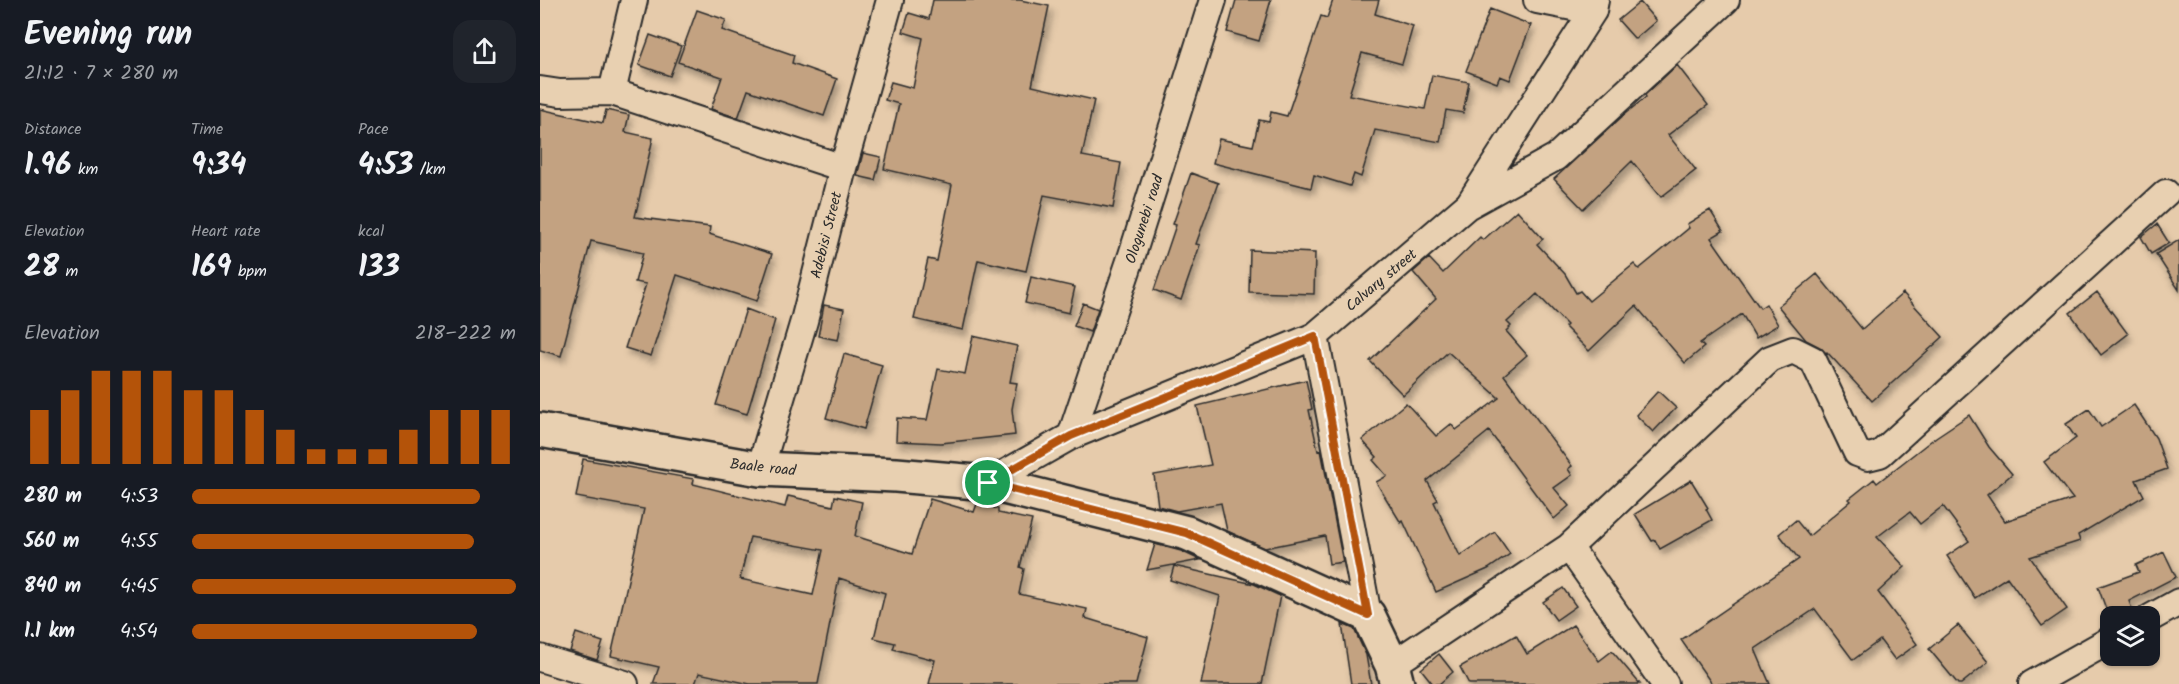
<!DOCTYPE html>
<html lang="en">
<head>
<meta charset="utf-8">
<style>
  :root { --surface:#171b24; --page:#20242c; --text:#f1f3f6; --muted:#9ea1a6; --accent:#b45309 }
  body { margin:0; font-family:Kalam,sans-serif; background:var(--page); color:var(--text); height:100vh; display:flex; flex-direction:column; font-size:22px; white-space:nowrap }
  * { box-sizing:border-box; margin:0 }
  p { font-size:20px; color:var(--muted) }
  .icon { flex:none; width:33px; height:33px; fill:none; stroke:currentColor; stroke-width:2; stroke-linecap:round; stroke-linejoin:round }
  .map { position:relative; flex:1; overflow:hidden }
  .drawer { display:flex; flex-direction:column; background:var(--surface); width:540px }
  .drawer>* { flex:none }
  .buttons { position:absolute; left:1560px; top:606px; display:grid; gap:12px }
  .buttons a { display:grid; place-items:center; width:60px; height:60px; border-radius:12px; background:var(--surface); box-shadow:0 2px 4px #0004; font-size:30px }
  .pin { position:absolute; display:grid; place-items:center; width:51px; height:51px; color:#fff; margin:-26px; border:3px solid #fff; border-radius:50%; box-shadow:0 2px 6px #0007 }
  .round { display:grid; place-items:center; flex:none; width:63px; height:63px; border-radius:18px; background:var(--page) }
  .summary { display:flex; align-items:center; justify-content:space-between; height:102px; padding:0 24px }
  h1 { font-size:33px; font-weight:700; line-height:45px }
  .figures { display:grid; grid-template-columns:repeat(3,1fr); gap:9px; height:102px; padding:6px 24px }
  .figures div { display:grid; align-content:center }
  .figures b { font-size:30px; font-weight:700 }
  .figures small { font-size:16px; font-weight:400 }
  .figures p { font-size:16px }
  .chart { height:168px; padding:12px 24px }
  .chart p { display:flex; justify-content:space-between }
  .chart svg { width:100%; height:108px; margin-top:6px; stroke:var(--accent); stroke-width:6 }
  ul { padding:0 24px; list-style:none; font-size:20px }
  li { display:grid; grid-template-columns:96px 72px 1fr; align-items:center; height:45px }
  li i { height:15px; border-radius:8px; background:var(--accent) }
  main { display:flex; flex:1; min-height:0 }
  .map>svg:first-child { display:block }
  .building { fill:#c3a281; stroke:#2b2b2b; stroke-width:1.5; fill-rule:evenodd; filter:url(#shadow) }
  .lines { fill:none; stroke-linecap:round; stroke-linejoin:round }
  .street-casing { stroke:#2b2b2b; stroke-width:30 }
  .secondary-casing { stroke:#2b2b2b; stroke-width:38 }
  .street { stroke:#e8d0b1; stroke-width:26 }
  .secondary { stroke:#e8d0b1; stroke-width:33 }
  .route-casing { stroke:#fff; stroke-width:12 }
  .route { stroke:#b45309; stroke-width:8 }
  .labels { text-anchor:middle; stroke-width:4.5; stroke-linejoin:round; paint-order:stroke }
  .street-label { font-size:15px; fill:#2b2b2b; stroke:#e8d0b1 }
</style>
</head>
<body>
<main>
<section class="drawer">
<div class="summary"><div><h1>Evening run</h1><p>21:12 · 7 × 280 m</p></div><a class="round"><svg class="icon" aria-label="share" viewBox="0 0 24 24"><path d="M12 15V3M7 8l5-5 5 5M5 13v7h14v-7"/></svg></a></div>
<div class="figures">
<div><p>Distance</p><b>1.96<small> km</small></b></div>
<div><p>Time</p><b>9:34</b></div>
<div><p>Pace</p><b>4:53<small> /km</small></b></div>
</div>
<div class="figures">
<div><p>Elevation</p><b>28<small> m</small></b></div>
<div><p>Heart rate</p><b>169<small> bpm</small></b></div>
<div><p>kcal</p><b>133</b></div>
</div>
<div class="chart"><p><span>Elevation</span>218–222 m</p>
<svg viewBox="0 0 160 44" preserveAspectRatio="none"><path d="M5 44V22M15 44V14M25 44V6M35 44V6M45 44V6M55 44V14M65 44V14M75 44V22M85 44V30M95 44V38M105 44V38M115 44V38M125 44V30M135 44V22M145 44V22M155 44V22"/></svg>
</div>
<ul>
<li><b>280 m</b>4:53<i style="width:89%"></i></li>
<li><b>560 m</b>4:55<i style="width:87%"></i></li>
<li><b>840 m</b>4:45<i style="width:100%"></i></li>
<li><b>1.1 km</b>4:54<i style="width:88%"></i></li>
</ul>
</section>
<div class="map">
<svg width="1639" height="684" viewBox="0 0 1639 684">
  <defs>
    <filter id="shadow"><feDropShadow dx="3.5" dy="6" stdDeviation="3" flood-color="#0004"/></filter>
  </defs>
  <rect width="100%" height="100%" fill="#e6cbab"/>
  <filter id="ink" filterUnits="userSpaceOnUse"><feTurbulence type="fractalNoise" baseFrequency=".0167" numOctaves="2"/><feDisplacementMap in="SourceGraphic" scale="12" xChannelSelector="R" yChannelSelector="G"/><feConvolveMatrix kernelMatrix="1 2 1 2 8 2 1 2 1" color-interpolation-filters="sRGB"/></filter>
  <g filter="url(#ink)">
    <path class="building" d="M393,0H480L509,6L492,86L554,100L542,156L581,163L573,208L504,195L486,271L438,260L423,330L374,319L388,259L397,261L412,185L344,169L359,104L345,100L351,82L373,88L383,38L363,32L369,13L389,19Z
      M696,0H731L719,41L687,32Z
      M793,0H839L835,14L873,26L862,64L822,53L809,95L885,109L892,75L929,82L923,113L906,110L900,142L835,130L821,177L814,174L810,186L774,175L771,188L673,163L679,139L713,146L719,120L729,122L731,112L747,116L781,16L787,18Z
      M1100,2L1116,21L1095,39L1078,20Z
      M950,9L991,25L970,80L960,76L957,83L926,71Z
      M157,10L186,20L182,30L254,55L252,63L297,79L284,116L208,90L198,118L171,109L182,77L138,62Z
      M110,35L141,46L130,76L99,65Z
      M1137,65L1168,105L1128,135L1156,170L1121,197L1092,161L1043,209L1014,179L1086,113L1106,97L1105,95Z
      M0,109L63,123L66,110L89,115L85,132L113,138L95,217L170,227L169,234L232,254L217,301L137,275L111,356L85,348L106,284L95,282L103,253L51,241L21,356L0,350Z
      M323,153L341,157L335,180L317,176Z
      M651,173L678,183L656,244L660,245L641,300L614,290L636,225L633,224Z
      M977,210L1003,239L997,244L1025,274L1036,293L1040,291L1049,301L1094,264L1099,269L1149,228L1147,224L1170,210L1183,231L1171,238L1220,308L1226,304L1238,325L1216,338L1202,314L1160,343L1164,347L1145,363L1096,306L1049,351L1025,327L1027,325L997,294L967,322L971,326L966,331L987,355L964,375L1032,466L1028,469L1032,475L1014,488L1029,506L1014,519L949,431L887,481L898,500L894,502L920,556L955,532L970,554L948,569L896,592L863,521L861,523L836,482L847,476L833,460L837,457L822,440L866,403L896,436L911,424L916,430L959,398L908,352L863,395L830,361L896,299L873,272L889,258L903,273L940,237L943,240Z
      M1617,224L1629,243L1611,254L1601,237Z
      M1639,240V290L1616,254Z
      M710,250L775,253L774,294L709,292Z
      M1277,274L1322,329L1363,293L1403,337L1332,401L1287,352L1286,353L1280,347L1266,340L1238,306Z
      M491,277L535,287L529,313L485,303Z
      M1557,292L1588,334L1561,355L1530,313Z
      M543,303L558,309L550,332L534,326Z
      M284,305L304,309L298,340L278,336Z
      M206,309L235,320L207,414L176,405Z
      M433,336L477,346L470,382L477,383L472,409L475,435L401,443L356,441L357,418L387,420L398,369L425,374Z
      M304,354L342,365L324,429L286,418Z
      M766,380L772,409L769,410L778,451L781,450L803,562L789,564L785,536L725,548L687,531L681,503L637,511L618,506L614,475L671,465L657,406Z
      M1118,391L1136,408L1113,432L1096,415Z
      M1594,405L1616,438L1627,469L1596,480L1604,496L1538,535L1540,541L1490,557L1527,609L1502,626L1467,577L1435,598L1407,556L1429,541L1403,506L1380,524L1370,512L1337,537L1365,567L1338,592L1377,644L1355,660L1340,640L1313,660L1275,609L1215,649L1230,684H1172L1141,640L1259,559L1239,534L1256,520L1269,536L1311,501L1309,499L1334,479L1337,483L1396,437L1429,415L1449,447L1472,474L1447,495L1465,521L1533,499L1504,462L1536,438L1526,424L1549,409L1561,427Z
      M43,459L154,479L153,484L245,507L248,496L293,506L295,496L322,502L315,536L372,554L390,499L434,512L437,504L458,509V513L492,520L480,567L484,569L479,594L547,609L545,618L608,637L596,684H389L395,660L353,649L355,643L334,638L345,593L299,578L278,684H210L159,673L155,684H113L119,667L71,656L104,509L36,497ZM210,537L283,550L273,595L200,579Z
      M1151,480L1168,508L1166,509L1172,520L1120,549L1115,540L1112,541L1095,514Z
      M615,544L641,551L660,560L607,570Z
      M1624,552L1636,577L1589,601L1592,609L1569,617L1558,587L1599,572L1596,565Z
      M634,566L714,584L740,596L722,684H661L680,596L630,580Z
      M1023,588L1036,606L1016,620L1003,602Z
      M802,624L814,629L826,655L831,684H811Z
      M1033,625L1059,661L1072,651L1100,684H929L920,667L976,635L987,654Z
      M1418,625L1448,662L1421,684H1418L1389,649Z
      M36,633L63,642L57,660L30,651Z
      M899,654L913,672L899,684H893L881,669Z"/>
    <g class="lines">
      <defs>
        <path id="street" d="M997,0L1053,11
          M0,90L20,93L72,92L303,168
          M72,92L94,0
          M929,204L1053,11L1055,0
          M775,336L828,615
          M531,436L592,255L673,0
          M220,469L264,321L303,168L350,0
          M448,483L531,436L775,336L927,206L1016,157L1186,0
          M1029,547L1125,684
          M1610,618L1639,602
          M0,658L85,684
          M852,665L1029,547L1230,359L1253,350L1273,360L1317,453L1328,457L1340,454L1626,193
          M1492,684L1570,640"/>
        <path id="secondary" d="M0,430L220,469L356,475L448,483L647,533L828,615L852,665L857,684"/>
      </defs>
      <use href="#street" class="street-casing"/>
      <use href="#secondary" class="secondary-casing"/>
      <use href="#street" class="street"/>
      <use href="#secondary" class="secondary"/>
    </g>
  </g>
  <g class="lines" filter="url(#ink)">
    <defs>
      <path id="route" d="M775,336L828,615L647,533L448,483L531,436Z"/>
    </defs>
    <use href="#route" class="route-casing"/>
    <use href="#route" class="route"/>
  </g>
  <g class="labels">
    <g class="street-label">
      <text transform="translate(604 219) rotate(-72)" y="5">Ologunebi road</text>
      <text transform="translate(286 235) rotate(-76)" y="5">Adebisi Street</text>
      <text transform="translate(841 280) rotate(-40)" y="5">Calvary street</text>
      <text transform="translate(223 467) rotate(6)" y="5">Baale road</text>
    </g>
  </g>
</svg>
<div class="buttons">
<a><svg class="icon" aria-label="layers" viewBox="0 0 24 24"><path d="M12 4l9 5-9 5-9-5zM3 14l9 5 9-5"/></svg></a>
</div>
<div class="pin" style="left:448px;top:483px;background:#1e9e55"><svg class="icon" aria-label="arrive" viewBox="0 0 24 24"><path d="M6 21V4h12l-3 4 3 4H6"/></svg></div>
</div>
</main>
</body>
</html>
